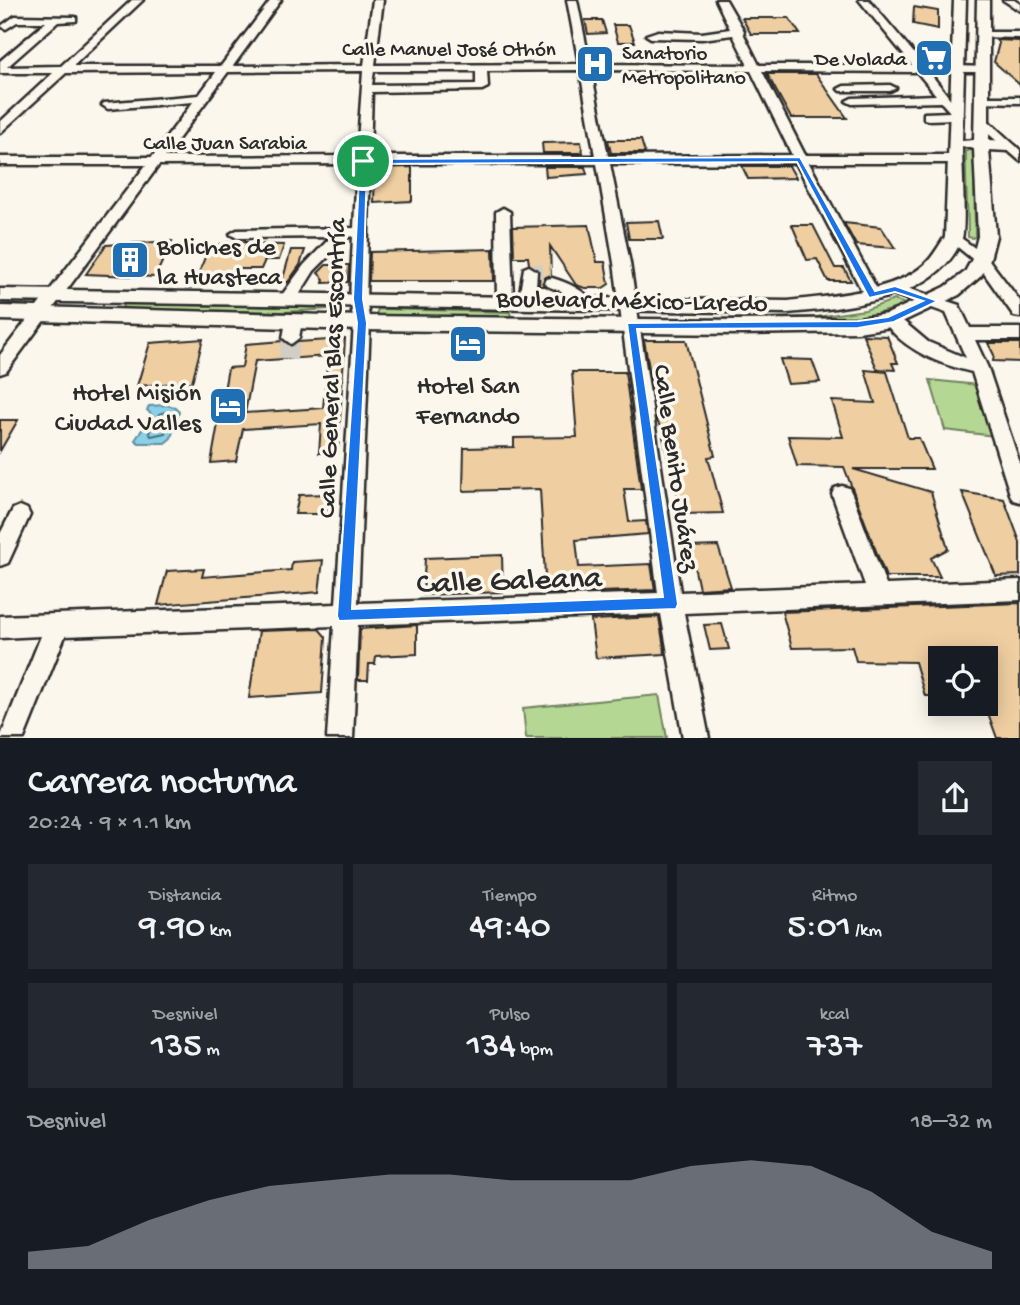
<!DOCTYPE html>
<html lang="es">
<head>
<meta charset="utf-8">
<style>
  :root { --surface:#171b24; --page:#242831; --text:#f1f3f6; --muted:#9ea1a6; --accent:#8c9099 }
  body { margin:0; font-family:"Gochi Hand",sans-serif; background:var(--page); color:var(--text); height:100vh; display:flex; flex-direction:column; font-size:26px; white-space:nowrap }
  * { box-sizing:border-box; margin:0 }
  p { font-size:23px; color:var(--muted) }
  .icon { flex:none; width:38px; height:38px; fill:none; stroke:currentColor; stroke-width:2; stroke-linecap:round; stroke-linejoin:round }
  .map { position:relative; height:738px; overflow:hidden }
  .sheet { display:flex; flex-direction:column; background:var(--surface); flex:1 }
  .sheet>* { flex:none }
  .tools { position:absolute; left:928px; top:646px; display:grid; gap:14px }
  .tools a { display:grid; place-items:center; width:70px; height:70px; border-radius:0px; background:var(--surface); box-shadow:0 4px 18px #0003; font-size:35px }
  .pin { position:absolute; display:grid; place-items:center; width:60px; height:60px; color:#fff; margin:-30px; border:4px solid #fff; border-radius:50%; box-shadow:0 2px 7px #0007 }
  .round { display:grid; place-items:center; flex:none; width:74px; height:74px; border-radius:0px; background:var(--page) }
  .summary { display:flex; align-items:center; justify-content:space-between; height:119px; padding:0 28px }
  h1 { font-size:38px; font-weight:600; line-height:52px }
  .metrics { display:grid; grid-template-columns:repeat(3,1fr); gap:10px; height:119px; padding:7px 28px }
  .metrics div { display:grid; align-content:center; border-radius:0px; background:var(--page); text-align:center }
  .metrics b { font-size:35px; font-weight:600 }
  .metrics small { font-size:19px; font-weight:400 }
  .metrics p { font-size:19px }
  .chart { height:196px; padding:14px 28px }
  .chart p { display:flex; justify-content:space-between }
  .chart svg { width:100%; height:126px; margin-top:7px; fill:var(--accent); opacity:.7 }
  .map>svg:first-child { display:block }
  .green { fill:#b4d893; stroke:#70825f; stroke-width:2 }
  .water { fill:#88d1e9; stroke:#638f9d; stroke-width:2 }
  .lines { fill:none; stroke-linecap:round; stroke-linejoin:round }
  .shore { stroke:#506d77; stroke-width:2 }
  .building { fill:#efcea1; stroke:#2b2b2b; stroke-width:2; fill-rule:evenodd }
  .minor-tunnel-far1 { stroke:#d1cec5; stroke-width:14; stroke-dasharray:14 7; stroke-linecap:butt }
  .minor-tunnel { stroke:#d1cec5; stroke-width:18; stroke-dasharray:18 9; stroke-linecap:butt }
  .minor-casing { stroke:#2b2b2b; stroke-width:5 }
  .major-casing { stroke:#2b2b2b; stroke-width:5 }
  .minor { fill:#fbf7ec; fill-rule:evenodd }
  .major { fill:#fbf7ec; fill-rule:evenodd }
  .route { fill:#1a73e8; stroke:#fff; stroke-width:2; fill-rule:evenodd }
  .labels { text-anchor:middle; stroke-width:7; stroke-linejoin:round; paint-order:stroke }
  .far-street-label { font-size:21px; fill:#2b2b2b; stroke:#fbf7ec }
  .far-poi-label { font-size:21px; fill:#2b2b2b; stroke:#fbf7ec; text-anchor:start }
  .poi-label { font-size:26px; fill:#2b2b2b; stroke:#fbf7ec; text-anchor:start }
  .street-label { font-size:26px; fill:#2b2b2b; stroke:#fbf7ec }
  .near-street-label { font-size:32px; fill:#2b2b2b; stroke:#fbf7ec }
</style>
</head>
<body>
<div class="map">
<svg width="1020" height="738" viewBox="0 0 1020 738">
  <rect width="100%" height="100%" fill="#fbf7ec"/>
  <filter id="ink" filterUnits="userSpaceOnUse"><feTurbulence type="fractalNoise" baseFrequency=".0143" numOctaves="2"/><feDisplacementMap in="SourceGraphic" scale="14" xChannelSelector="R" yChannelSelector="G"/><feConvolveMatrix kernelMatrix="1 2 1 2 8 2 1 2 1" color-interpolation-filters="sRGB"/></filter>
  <g filter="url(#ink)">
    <path class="green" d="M974,149L975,237L972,238L968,237C968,207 965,181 966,151Z
      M894,300L908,305L865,317L819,322L650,320L816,317L865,310Z
      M124,304L343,308L286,312L122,309Z
      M378,309L510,312L511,317L376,315Z
      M930,380L978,385L995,436L945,430Z
      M659,695L667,738H526L523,708Z"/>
    <path class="water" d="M166,405L175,407L179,412L171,438L165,443H139L135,440L152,415L147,410L149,406Z"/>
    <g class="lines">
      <path class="shore" d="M165,412L170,416L165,433L151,436L149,432L159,414Z"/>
    </g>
    <path class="building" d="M914,7L938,11V29L913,24Z
      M742,18H789L800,34H751Z
      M585,20H602L606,33L588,34Z
      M613,25H629L635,42H618Z
      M996,40L1020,41V85L994,62L999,43Z
      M669,73H691L695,84L673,85Z
      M767,74H816L847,118H791Z
      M608,140H641L645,153H611Z
      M581,142L583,153H543L542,143Z
      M742,166H789L796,178L748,179Z
      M412,167V201L374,203L375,168Z
      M545,167H585L587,174L546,177Z
      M659,221L663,239H629L626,222Z
      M844,223L881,227L895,248L856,245Z
      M589,225L597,262H605L609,284L603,288H585L576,285L550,246L551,275L544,278V286H539L540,271L529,264L528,257H514L513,227Z
      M792,225H813L835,268H844L851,281H828L817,259L807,260Z
      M172,241L155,277L86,274L106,245Z
      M229,242H247L246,244L284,245L279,260H265L261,269H237L234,275H198L209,247Z
      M493,249L494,281H369L370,252Z
      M291,250H305L300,265L288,282H282Z
      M326,265H349L348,282L323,283L324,279L318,273Z
      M863,335L887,336L898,363H892L895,370L877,369Z
      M203,339L192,382L137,386L150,343Z
      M345,339L338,452L319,453L321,424L243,429L236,461L211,463L228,368L242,367L246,344L283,341L291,347L298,342ZM328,356L323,408L245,413L255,361Z
      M644,340H686L715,456L708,457L723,513L683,514L668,458L663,437H666L657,421L655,411L665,391H653Z
      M988,343H1020V362L993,361L994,355Z
      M780,359L812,360L820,382L788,384Z
      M865,370L887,372L908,438H919L932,469H853L931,492L948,549L931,558L940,577H886L844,467L797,466L788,436L843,437L832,401L875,403Z
      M572,372H625L641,489H624L629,522L646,521L648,534L576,540L579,567L651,564L655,590L546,594L540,489L463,491L464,448L514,447V438L577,437Z
      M0,420H18L0,451Z
      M962,492L1004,499L1020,542V575L996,576Z
      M329,494L326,514H295L299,495Z
      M718,546L731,587L699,589L690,547Z
      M502,555L503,592L423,595L425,558Z
      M323,560L319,592L158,605L167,571L204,569L202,577L291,570L292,562Z
      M1020,603V738H997L985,705V658H940V696H925L915,662L856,661L852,647L792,648L782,612Z
      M659,617L665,654L596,658L591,620Z
      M722,624L729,649L710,650L704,625Z
      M417,625V654L376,656L375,664H369L368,680H358L360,629Z
      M319,629L326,637L322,693L249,698L259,631Z"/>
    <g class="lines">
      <path class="minor-tunnel-far1" d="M529,271H551"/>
      <path class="minor-tunnel" d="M288,359L291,338"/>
      <defs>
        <path id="minor" d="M132,0H143L73,66H221L271,0H281L233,66L364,65L373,0H383L375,65L579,64L567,0H577L590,64L748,65L733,35L702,39L651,38L646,35L658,31L702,33L730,29L716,0H726L744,31L743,33L759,65H912L859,0H869L924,65L987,67V71L983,72H929L963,115L957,119L928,120L924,119V113L950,112L941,102L852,104L846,101L852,98L936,95L917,72L762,71L805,155H954L960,159L954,163H809L880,295L872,300L864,295L796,163L610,164L630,263L680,592L865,585L832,494L835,488L842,486L849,488L852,494L886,585L1020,580V600L684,613L709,738H683L661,614L358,625L353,738H327L334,626L65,636L24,738H0L41,636L0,638V616L336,604L354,323L350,299L353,236L348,237L314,271L294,303H282L280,299L282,295L304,265L331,237L237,238L230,234L237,230L354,228L357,164L159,165L6,372L0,374V355L146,165H0V157H152L193,102L108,109L102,105L104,103L199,95L216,72L66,73L0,133V122L53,73H0V61L46,22H17L6,29L1,26L15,16L76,17V21L58,22L7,67L61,66ZM580,70L595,156H370L372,92L482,90L488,87L487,71ZM591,70L751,71L792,155L608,156ZM363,71L357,156L165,157L228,72ZM374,71H476V84L372,85ZM370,164H597L614,263L658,593L358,603L370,323L366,299Z
          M1003,0H1014L1020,4V11Z
          M983,32H1020V38L979,37V33Z
          M844,86L890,85L896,88L890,91H840L838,89Z
          M981,97H1020V103L977,102V98Z
          M976,117H984L1020,150V161L976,123Z
          M503,208L510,212L513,300L520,293L524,268L529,266L537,271C536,287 537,302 519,308L512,305L505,308L497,303L496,212Z
          M954,233L986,256L1020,301V317L1014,316L976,262L949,240V234Z
          M552,278C569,283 584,290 595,304L593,308C578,311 572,297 561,291C554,288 549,288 544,283L546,279Z
          M895,284L959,305L970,328H1020V340H975L988,368L1020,464V502L1013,500L1010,494L972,372C939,364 903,350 883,320L891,314L897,316L928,342L966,358L946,313L889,293L887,289Z
          M294,315L302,321L299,338L291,344L283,338L286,321Z
          M20,506L27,509L30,515L8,563L0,566V534L13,509Z"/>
        <path id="major" d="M954,0H966L962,141L974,140L977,0H989V140L1008,141L1016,146L1008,151L989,150L996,236L990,259L981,276L959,295L891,327L858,332L738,334L362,330L0,320V306L362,316L738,320L858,318L887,314L945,287L965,272L972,259L978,236L974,149L962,146C962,163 966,228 962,238C940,300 844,308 788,313L0,301V289L788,301C829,296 901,292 929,260C935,253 940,244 945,237Z"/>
      </defs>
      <use href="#minor" class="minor-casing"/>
      <use href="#major" class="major-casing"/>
      <use href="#minor" class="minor"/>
      <use href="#major" class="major"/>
    </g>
  </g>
  <path class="route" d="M800,157L875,291L895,286L938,301L894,322L858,328L637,329L678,604L676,609L339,621L337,616L357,323L353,299L360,159ZM797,162L869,298L895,292L923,301L888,317L858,321L627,323L663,597L352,609L367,323L363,299L367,164Z"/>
  <defs>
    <symbol id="supermarket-square" viewBox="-11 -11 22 22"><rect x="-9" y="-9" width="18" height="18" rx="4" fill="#1f6fb2" stroke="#fbf7ec"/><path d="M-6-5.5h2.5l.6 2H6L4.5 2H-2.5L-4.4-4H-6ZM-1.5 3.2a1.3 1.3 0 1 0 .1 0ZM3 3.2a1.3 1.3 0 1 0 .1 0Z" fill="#fff"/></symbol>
    <symbol id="hospital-square" viewBox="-11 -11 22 22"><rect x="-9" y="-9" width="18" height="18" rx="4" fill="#1f6fb2" stroke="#fbf7ec"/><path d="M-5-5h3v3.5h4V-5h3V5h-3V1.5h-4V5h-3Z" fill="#fff"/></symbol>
    <symbol id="building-square" viewBox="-11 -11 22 22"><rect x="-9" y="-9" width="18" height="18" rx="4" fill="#1f6fb2" stroke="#fbf7ec"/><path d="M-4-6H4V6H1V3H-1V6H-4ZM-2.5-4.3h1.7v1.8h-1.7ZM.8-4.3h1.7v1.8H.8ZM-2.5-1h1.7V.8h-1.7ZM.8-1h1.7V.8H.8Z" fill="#fff"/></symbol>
    <symbol id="hotel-square" viewBox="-11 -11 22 22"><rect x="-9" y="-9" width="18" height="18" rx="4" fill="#1f6fb2" stroke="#fbf7ec"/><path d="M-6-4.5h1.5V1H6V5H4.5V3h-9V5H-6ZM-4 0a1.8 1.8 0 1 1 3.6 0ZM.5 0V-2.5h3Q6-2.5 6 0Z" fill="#fff"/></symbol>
  </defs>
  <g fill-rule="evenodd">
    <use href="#supermarket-square" x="912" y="36" width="44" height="44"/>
    <use href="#hospital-square" x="573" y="42" width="44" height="44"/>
    <use href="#building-square" x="108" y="238" width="44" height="44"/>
    <use href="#hotel-square" x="446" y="322" width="44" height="44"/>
    <use href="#hotel-square" x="206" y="384" width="44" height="44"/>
  </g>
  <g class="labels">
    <g class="far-street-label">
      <text x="449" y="55">Calle Manuel José Othón</text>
      <text x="225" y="149">Calle Juan Sarabia</text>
    </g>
    <g class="far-poi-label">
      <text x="622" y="59">Sanatorio<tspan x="622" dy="24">Metropolitano</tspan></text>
      <text x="907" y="65" text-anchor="end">De Volada</text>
    </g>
    <g class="poi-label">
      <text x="157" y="254">Boliches de<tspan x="157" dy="30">la Huasteca</tspan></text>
      <text x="468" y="393" text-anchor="middle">Hotel San<tspan x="468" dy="30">Fernando</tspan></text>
      <text x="201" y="400" text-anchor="end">Hotel Misión<tspan x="201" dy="30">Ciudad Valles</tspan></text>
    </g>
    <g class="street-label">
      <text transform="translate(632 299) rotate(1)" y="9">Boulevard México-Laredo</text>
      <text transform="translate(330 368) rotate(-88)" y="9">Calle General Blas Escontría</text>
      <text transform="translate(678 468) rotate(82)" y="9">Calle Benito Juárez</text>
    </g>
    <g class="near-street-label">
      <text transform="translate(509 578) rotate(-2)" y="11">Calle Galeana</text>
    </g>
  </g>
</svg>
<div class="tools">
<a><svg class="icon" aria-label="locate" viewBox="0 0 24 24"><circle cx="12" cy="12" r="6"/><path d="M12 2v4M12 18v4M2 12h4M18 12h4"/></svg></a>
</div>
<div class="pin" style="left:363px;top:161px;background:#1e9e55"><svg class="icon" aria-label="arrive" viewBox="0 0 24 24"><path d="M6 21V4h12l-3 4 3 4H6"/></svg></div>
</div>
<section class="sheet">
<div class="summary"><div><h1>Carrera nocturna</h1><p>20:24 · 9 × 1.1 km</p></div><a class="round"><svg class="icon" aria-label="share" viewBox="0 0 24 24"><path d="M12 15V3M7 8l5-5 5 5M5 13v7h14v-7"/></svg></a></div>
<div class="metrics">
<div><p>Distancia</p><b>9.90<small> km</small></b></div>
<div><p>Tiempo</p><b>49:40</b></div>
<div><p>Ritmo</p><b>5:01<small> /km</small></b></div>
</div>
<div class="metrics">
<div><p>Desnivel</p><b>135<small> m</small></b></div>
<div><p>Pulso</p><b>134<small> bpm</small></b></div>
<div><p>kcal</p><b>737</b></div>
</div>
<div class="chart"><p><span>Desnivel</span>18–32 m</p>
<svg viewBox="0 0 160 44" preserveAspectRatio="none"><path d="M0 44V38L10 36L20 27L30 20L40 15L50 13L60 11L70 11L80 13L90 13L100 13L110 8L120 6L130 8L140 17L150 31L160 38V44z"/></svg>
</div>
</section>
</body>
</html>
